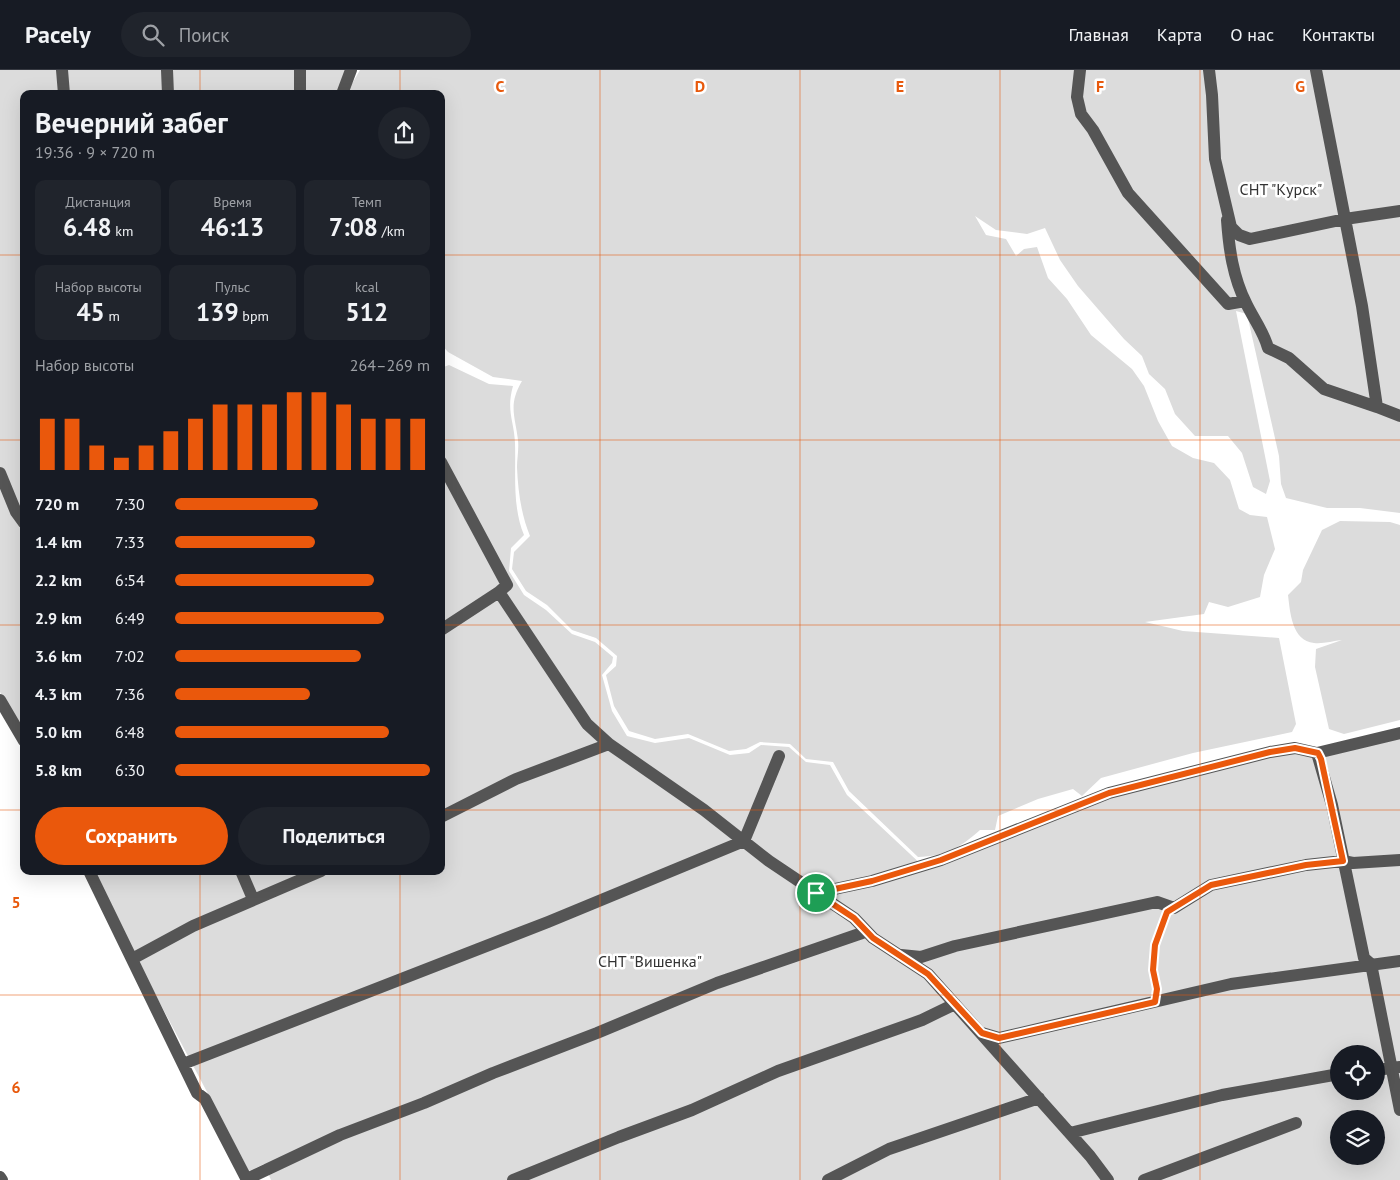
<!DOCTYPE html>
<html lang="ru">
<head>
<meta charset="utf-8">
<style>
  :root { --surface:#171b24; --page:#20242c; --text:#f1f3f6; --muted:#9ea1a6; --line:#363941; --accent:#ea580c }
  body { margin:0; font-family:"PT Sans",sans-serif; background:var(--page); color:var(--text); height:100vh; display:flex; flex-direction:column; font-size:19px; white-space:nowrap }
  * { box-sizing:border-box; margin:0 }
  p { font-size:16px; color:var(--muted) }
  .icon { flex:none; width:28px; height:28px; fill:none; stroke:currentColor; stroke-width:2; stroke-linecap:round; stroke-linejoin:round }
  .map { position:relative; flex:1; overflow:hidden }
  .panel { position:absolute; left:20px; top:20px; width:425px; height:785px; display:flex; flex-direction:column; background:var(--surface); border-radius:10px; box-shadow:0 5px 20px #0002 }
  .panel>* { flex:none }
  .controls { position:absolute; left:1330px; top:975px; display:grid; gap:10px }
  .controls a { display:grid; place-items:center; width:55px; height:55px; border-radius:50%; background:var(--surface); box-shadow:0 5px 20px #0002; font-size:25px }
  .pin { position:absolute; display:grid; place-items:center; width:42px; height:42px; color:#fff; margin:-21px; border:2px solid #fff; border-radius:50%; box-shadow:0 1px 5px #0007 }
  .round { display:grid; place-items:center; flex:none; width:52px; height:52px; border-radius:26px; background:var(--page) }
  .headline { display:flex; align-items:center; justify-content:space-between; height:85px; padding:0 15px }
  h1 { font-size:28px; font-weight:800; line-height:38px }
  .stats { display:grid; grid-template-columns:repeat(3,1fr); gap:8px; height:85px; padding:5px 15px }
  .stats div { display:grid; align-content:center; border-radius:10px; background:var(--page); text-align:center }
  .stats b { font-size:25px; font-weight:800 }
  .stats small { font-size:14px; font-weight:400 }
  .stats p { font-size:14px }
  .chart { height:140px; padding:10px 15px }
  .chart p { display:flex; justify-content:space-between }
  .chart svg { width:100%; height:90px; margin-top:5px; stroke:var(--accent); stroke-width:6 }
  .action { display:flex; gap:10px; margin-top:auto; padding:10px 15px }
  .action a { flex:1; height:58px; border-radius:30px; background:var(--accent); color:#fff; font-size:20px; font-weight:800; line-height:58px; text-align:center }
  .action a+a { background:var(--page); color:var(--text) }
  ul { padding:0 15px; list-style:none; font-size:16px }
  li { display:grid; grid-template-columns:80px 60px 1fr; align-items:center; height:38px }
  li i { height:12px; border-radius:6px; background:var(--accent) }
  header { display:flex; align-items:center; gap:30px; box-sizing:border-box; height:70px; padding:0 25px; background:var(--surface); border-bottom:1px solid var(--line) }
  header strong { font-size:24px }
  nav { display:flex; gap:28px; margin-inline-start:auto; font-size:18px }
  .search { width:350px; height:45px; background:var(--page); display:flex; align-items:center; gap:12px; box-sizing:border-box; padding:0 18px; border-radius:28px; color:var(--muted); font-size:19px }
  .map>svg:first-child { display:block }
  .green { fill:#dcdcdc; fill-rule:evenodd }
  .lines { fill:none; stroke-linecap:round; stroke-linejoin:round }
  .path { stroke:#777; stroke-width:2.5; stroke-dasharray:1 2.5; stroke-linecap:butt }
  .minor { stroke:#555; stroke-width:12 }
  .route-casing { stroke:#fff; stroke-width:10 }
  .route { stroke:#ea580c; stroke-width:6 }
  .grid { fill:none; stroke:#e8590c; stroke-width:1; stroke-opacity:0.55 }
  .labels { text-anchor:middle; stroke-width:5; stroke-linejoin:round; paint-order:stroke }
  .park-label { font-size:16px; fill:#333; stroke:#fff }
  .grid-label { font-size:16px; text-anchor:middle; font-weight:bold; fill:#e8590c; stroke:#fff; stroke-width:5; stroke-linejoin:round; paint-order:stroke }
</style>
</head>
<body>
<header>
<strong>Pacely</strong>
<div class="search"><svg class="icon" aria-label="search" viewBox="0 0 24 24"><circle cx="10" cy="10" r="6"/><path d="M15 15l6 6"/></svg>Поиск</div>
<nav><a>Главная</a><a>Карта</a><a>О нас</a><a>Контакты</a></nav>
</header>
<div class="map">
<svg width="1400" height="1110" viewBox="0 0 1400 1110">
  <rect width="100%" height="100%" fill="#fff"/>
  <path class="green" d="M0,0H347L338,24H24V664L0,622Z
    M360,0H1400V443L1360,438H1327L1286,428L1281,414L1279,386L1247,244L1236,241L1270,411L1266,424L1253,417L1242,383L1228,366H1195L1175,344L1165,319L1149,304L1142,286L1124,269L1078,216L1060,190L1045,158L1027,164L996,160L975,146L986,165L1006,169L1016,186L1024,179L1037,177L1048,208L1067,229L1091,265L1132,299L1144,316L1158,351L1172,376L1193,388L1214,393L1230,410L1239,439L1250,445L1267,447L1275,479L1264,505L1260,527L1228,537L1209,532L1204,544L1145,552L1183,561L1279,568L1296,654L1292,662L1193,683L1101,708L1082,726L1073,719L1038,729L998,746L995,760H980C960,778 945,786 918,787L849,721L833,692L806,689L790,674L760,672L746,679L729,681L688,664L655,669L629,661L614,636L606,605L616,596L617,586L596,568L572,560L547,535L526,521L512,499L514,482L530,466C521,444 518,421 517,397C517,389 519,379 518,370C515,345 508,335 522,311L493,307L448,282L441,274V24H346Z
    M449,295L489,314L513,316C506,341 514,350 515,373C516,404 512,436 524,465L511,478L509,501L524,525L546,540L572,564L595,572L613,587L612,593L602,605L612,641L627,666L655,673L689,668L730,685L749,683L761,675L789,677L806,692L830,695L847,725L925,798L1117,724L1277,684L1400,666V1110H271L264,1094L249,1101L137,890L94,801H441V298ZM1339,984H1376V1021H1339ZM1339,1049H1376V1086H1339Z
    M1340,451L1390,452L1400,455V650L1344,664L1329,659L1315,597L1316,579L1342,570C1333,571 1323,574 1314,573C1292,571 1290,542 1288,525L1301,512L1303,500L1322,460Z"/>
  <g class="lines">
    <path class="path" d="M1157,921L1153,900L1155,875L1166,846"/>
    <path class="minor" d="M62,0L64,24
      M167,0L168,24
      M300,0V24
      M1080,0L1077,27L1081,44L1093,60L1128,123L1228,234L1245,231
      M1209,0L1212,25L1215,89L1231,157L1239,165L1250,169L1345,149L1400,141
      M1316,0L1362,236L1377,337L1400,346
      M342,24L351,0
      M1227,150C1229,179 1233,207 1246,233C1253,248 1264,262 1268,278L1289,288L1324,319L1377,337
      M441,392L507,515L499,522L587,654L609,674L704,740L769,791L854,848L873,868L928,904L1090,1086L1108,1110
      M0,403L16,442L24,453
      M441,560L499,522
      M0,630L24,671
      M1317,683L1332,735L1364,888L1371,894L1400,1040
      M441,747L516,709L609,674
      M89,801L197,1023L205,1029L247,1110
      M241,801L253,829
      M816,823L872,811L941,790L1109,723L1270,682L1295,678L1317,683L1400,663
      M901,885L921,887L955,876L1157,832L1174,838L1211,815L1306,795L1343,791L1353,793L1400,790
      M132,889L193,856L321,801
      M982,963L999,968L1231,914L1400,891
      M183,994L548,852L744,771L779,686
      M1376,1000L1400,997
      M1070,1063L1222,1025L1339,1004
      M0,1107L2,1110
      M247,1109L340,1065L424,1033L493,1003L597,963L717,913L865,862
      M513,1110L619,1067L692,1040L778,1001L922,950L955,934
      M828,1110L889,1079L1039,1028
      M1144,1110L1296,1053"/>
  </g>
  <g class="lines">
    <defs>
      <path id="route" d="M1295,678L1318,683L1321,689L1343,791L1306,795L1211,815L1167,842L1155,875L1153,900L1157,919L1155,932L999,968L982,963L928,904L873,868L854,848L816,823L872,811L941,790L1109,723L1270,682Z"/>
    </defs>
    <use href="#route" class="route-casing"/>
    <use href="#route" class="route"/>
  </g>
  <path class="grid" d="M200,0V24M400,0V24M600,0V1110M800,0V1110M1000,0V1110M1200,0V1110M0,185H24M441,185H1400M0,370H24M441,370H1400M0,555H24M441,555H1400M0,740H24M441,740H1400M200,801V1110M400,801V1110M0,925H1400"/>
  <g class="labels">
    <g class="park-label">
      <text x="1281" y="125">СНТ "Курск"</text>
      <text x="650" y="897">СНТ "Вишенка"</text>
    </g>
  </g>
  <g class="grid-label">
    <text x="500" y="22">C</text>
    <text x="700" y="22">D</text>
    <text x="900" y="22">E</text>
    <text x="1100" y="22">F</text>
    <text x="1300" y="22">G</text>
    <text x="16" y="838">5</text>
    <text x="16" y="1023">6</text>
  </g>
</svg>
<div class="controls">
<a><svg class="icon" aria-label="locate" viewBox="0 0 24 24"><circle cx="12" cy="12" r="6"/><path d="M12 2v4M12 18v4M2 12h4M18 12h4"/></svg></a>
<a><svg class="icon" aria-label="layers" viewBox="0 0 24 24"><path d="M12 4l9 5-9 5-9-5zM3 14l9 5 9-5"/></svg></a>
</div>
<div class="pin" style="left:816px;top:823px;background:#1e9e55"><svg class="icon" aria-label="arrive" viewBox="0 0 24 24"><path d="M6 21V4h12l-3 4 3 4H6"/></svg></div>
<section class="panel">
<div class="headline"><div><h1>Вечерний забег</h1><p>19:36 · 9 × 720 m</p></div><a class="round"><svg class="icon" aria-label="share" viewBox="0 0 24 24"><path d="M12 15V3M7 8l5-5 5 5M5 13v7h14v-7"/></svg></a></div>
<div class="stats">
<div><p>Дистанция</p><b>6.48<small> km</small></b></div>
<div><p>Время</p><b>46:13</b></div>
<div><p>Темп</p><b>7:08<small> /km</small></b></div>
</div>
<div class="stats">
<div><p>Набор высоты</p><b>45<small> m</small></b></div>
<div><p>Пульс</p><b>139<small> bpm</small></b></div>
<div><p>kcal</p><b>512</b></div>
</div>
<div class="chart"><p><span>Набор высоты</span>264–269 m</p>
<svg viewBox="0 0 160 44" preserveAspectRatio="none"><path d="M5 44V19M15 44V19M25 44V32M35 44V38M45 44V32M55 44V25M65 44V19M75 44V12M85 44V12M95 44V12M105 44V6M115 44V6M125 44V12M135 44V19M145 44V19M155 44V19"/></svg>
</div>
<ul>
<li><b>720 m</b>7:30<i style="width:56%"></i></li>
<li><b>1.4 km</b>7:33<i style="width:55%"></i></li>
<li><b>2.2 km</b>6:54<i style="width:78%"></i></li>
<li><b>2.9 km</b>6:49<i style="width:82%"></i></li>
<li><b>3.6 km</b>7:02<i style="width:73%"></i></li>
<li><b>4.3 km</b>7:36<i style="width:53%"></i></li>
<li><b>5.0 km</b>6:48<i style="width:84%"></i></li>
<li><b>5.8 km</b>6:30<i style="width:100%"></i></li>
</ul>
<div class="action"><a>Сохранить</a><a>Поделиться</a></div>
</section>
</div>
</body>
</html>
